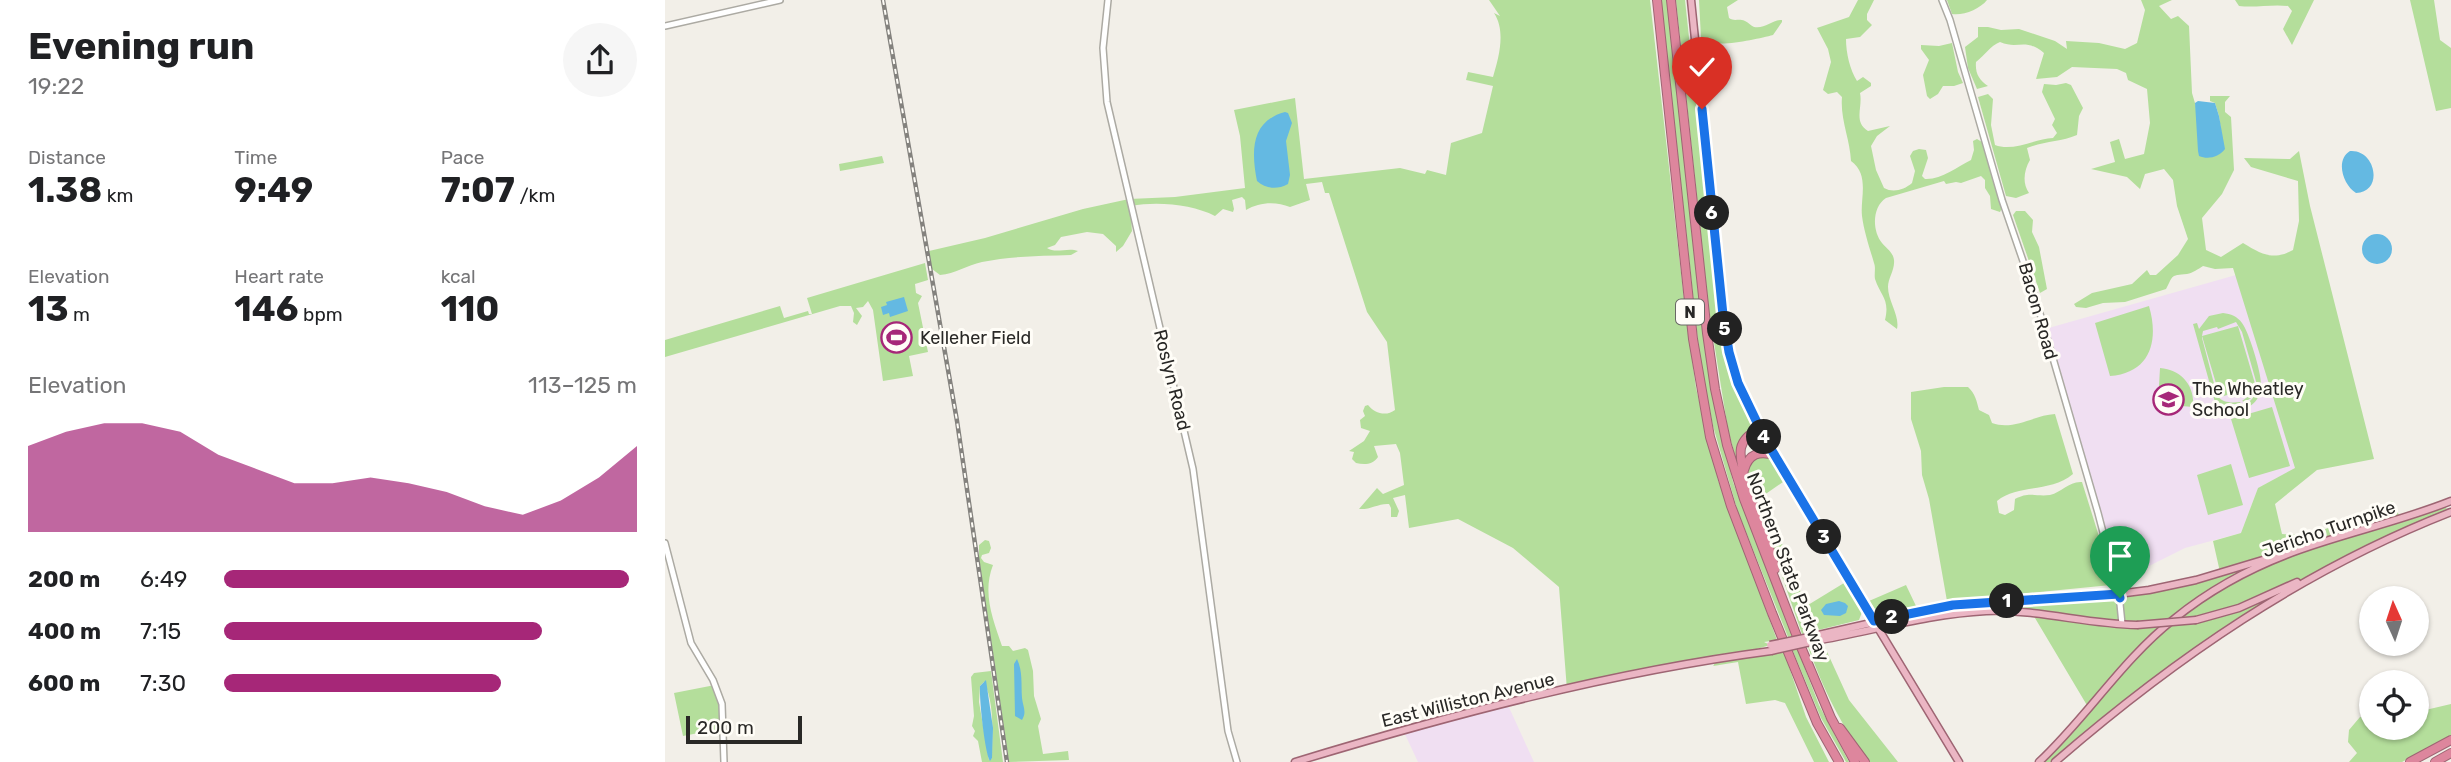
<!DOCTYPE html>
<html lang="en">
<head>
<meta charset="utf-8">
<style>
  :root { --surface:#fff; --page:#f6f6f6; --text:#202124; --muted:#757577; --accent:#a62778 }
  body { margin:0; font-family:Rubik,sans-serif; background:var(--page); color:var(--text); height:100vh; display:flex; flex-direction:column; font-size:26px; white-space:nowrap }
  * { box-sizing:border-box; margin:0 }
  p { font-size:23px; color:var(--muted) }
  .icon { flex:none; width:38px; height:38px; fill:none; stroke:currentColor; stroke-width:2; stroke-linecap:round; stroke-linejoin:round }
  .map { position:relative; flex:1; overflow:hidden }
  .sheet { display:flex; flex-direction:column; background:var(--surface); width:665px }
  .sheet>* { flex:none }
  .needle { width:46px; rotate:357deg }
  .controls { position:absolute; left:1694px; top:586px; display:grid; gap:14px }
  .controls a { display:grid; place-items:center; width:70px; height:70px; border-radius:50%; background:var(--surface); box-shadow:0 2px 5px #0004; font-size:35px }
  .scale { position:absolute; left:21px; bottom:18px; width:116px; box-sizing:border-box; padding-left:7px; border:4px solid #292826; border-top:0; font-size:19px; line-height:24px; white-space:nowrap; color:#292826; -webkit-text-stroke:5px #fffdf7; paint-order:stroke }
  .pin { position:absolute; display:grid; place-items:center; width:60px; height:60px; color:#fff; margin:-72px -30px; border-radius:50% 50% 50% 0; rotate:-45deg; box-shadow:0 0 7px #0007 }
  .pin .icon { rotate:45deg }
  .km { position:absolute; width:35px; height:35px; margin:-18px; border-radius:50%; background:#222; color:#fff; font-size:19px; line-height:35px; text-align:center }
  .round { display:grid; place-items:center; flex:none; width:74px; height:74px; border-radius:37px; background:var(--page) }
  .summary { display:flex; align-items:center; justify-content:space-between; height:119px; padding:0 28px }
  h1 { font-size:38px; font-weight:700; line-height:52px }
  .metrics { display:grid; grid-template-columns:repeat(3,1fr); gap:10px; height:119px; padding:7px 28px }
  .metrics div { display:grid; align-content:center }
  .metrics b { font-size:35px; font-weight:700 }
  .metrics small { font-size:19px; font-weight:400 }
  .metrics p { font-size:19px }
  .chart { height:196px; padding:14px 28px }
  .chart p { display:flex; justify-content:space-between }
  .chart svg { width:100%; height:126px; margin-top:7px; fill:var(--accent); opacity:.7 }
  ul { padding:0 28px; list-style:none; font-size:23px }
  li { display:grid; grid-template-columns:112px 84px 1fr; align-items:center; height:52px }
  li i { height:18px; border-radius:9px; background:var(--accent) }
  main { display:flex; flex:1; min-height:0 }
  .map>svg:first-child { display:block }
  .education { fill:#f0dff2 }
  .green { fill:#b4de9b; fill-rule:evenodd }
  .water { fill:#64b9e2 }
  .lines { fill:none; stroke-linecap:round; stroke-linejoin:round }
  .secondary-casing { stroke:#acaaa3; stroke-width:8 }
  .primary-casing { stroke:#9e6573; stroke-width:9 }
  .highway-casing { stroke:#9e6573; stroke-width:10 }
  .secondary { stroke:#fff; stroke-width:5 }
  .primary { stroke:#ebb6c4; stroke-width:6 }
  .highway { stroke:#dd869d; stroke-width:8 }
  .rail-casing { stroke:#84827e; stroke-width:4.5 }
  .rail { stroke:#fffdf7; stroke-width:2; stroke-dasharray:5; stroke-linecap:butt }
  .primary-bridge-casing { stroke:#9e6573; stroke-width:9; stroke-linecap:butt }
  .primary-bridge { stroke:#ebb6c4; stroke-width:6 }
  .route-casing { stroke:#fff; stroke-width:14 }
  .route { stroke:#1a73e8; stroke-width:9 }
  .labels { text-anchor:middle; stroke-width:6; stroke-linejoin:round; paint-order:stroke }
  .shield { fill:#fffdf7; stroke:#696865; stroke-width:2 }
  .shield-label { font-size:16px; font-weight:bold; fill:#292826 }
  .street-label { font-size:18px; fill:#292826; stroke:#fffdf7 }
  .poi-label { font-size:18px; fill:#292826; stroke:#fffdf7; text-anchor:start }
</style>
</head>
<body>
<main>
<section class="sheet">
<div class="summary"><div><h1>Evening run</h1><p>19:22</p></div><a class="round"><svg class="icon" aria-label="share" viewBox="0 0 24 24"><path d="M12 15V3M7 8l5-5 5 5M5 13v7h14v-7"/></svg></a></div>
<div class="metrics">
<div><p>Distance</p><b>1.38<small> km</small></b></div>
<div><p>Time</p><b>9:49</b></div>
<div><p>Pace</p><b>7:07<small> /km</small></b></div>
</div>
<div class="metrics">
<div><p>Elevation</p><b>13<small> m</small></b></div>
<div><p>Heart rate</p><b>146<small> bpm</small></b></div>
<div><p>kcal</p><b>110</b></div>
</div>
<div class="chart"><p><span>Elevation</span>113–125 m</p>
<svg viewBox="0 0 160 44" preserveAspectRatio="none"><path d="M0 44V14L10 9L20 6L30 6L40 9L50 17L60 22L70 27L80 27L90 25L100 27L110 30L120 35L130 38L140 33L150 25L160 14V44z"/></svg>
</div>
<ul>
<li><b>200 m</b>6:49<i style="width:98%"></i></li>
<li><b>400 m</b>7:15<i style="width:77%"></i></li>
<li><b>600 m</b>7:30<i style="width:67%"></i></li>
</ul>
</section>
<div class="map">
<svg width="1786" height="762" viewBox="0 0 1786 762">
  <rect width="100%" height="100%" fill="#f2efe8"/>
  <path class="education" d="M1571,275L1631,468L1593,488L1576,533L1520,548L1452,582L1380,329Z
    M842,703L869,762H753L738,730Z"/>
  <path class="green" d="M824,0H985L1019,299L1031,388L1053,480L1112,640L1099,642L1105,645L1072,655L902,690L894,587L848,548L793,519L744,528L740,495L728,498L734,511L732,517H726V508L724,504C714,503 705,510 694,509L712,488L718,494L739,485L735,453L731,444L709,446L713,457C708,465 699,465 691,463L687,459L689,452L684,451L699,441L705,431L696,428L695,420L700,416L698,411L700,406L703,405C709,413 721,417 730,410L722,342L702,312L664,193H660L657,182L641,184L645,200L625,207C611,201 594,202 581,210L580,200L577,197L567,200L569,209L568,212L558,209L550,216C528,205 494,201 466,206C467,215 466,222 467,231L458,246L451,252V246L438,234L422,232L396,237L390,245L382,248C391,254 403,247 413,251L406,255C376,256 347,256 317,262C302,265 290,274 275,275L267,269L264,251L320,238L418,209L464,199L510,197L580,188L575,136L569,110L630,98L639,179L735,168L760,174L762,170L781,175L786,143L817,133L828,86L801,80L803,72L828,77C834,57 841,31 829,13L835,16Z
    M996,0H1002L1036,319L1046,389L1068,482L1127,636L1123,637L1073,512L1048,426L1035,359Z
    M1011,0H1020L1056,338L1070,391L1087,427L1080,436L1076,466L1073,467L1063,430L1044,311Z
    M1034,0H1073L1062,7L1064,18C1070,22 1073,18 1080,21C1083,22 1086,26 1089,27C1100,29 1107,20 1117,20V22L1108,35C1092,39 1048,50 1036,38Z
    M1193,0H1209L1202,14V20L1207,25L1195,37L1181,39C1181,53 1185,70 1192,81L1198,77L1206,83V86L1195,93C1198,107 1188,122 1203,131L1225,126L1212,136L1206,146L1211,170L1219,188C1228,193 1239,190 1247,183L1250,171L1245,156L1248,151L1254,149L1261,150L1263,158L1257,176L1260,179C1276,180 1292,167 1306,160L1309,150L1308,141L1312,139L1317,142L1337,208L1335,212L1326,209L1325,196L1320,188V180L1316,176L1296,183L1291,182L1281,184L1279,181L1221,198C1207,207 1207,231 1217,243C1221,248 1228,252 1229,260C1230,270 1223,278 1223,287C1223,301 1235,316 1232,329L1220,320C1225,299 1216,297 1210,279C1209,274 1211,268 1209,263C1205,249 1199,232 1197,216C1195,198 1205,175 1186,161C1185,139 1175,119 1177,97L1172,92L1163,94L1158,90L1166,62L1163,49L1152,28L1184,17Z
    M1282,0H1322C1315,9 1298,16 1287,14Z
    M1476,0H1507L1494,6L1506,19L1513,16L1524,26L1527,93L1532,110L1533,138H1557L1554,116L1550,103L1545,101V96H1565L1560,102V112L1566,117L1569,170L1557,194L1537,218L1541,250L1556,257L1578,243C1596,254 1608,261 1628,250L1634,221L1633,181L1586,167L1579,158L1625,159L1634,151L1645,206L1709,459L1652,470L1610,504L1617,534C1655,538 1692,516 1727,501L1736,519L1780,504L1783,514L1597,599L1598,606L1546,639L1390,762H1374L1423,707L1367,613L1344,612L1267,618L1265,608L1465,593L1555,572L1548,541L1576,533L1593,488L1630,468L1568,268L1550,269L1538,266C1533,269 1528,273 1522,274C1505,276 1509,274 1501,289L1460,302L1438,303L1421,308L1411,307L1409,304L1427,293L1467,284L1482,270L1485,275H1491L1513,255L1523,239L1512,206L1508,180L1499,169L1480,174L1475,189L1462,177L1426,169L1450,162L1445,142L1454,139L1460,159L1479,154L1485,123L1482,89L1463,80L1461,73L1452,69L1407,67L1392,77L1371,79L1379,53C1359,37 1354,50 1335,42C1325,46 1320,55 1311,62C1310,73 1314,80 1323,86L1312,89L1303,68L1300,47L1313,37V27H1323L1336,30L1354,29L1390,41L1402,49L1401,41L1434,43L1460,49L1472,43L1480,10Z
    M1570,0H1649L1627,45L1618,29L1627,11L1623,6C1606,4 1591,8 1574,6Z
    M1745,0H1769L1775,40L1786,48V108L1771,111Z
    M1287,43L1293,72L1298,83L1289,86H1278L1273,94L1265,99L1262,96L1258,75L1264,60L1256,49V45L1274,46Z
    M1401,83L1406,85L1418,108L1414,116L1412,135C1396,142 1379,141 1362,148L1365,160C1359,170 1357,183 1364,193L1351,198L1341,196L1313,97L1323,94L1328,99L1326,125L1330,145C1348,152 1369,139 1388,138L1392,133L1387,125L1390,119L1377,92L1379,84L1391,85Z
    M217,156L219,163L175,171L174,164Z
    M1351,211H1360L1368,220L1367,232L1374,247L1382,289L1375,293L1348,215Z
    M260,263L263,280L250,284L251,293L257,296L253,303L263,352L244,356L248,376L218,381L208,310L203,301L198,307L191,308L197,316L192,325L188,322L189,313L186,306H175L0,357V340L115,306L119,318L143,311L144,314H147L142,298Z
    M1484,306C1494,340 1486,373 1445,376L1430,323Z
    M1558,313C1566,314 1572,316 1577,323C1584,332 1597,374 1596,386C1595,408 1573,415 1556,405L1557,412L1553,413L1528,324L1532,323L1534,329L1544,316ZM1571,322L1577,332L1592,385L1590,392L1589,391L1564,398L1589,392L1577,401L1580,402L1589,396C1583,406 1572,409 1563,404H1576L1575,402C1566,403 1557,403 1552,395L1537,338V336L1555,397L1591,387L1573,326L1537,336L1538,331L1552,327L1553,329Z
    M1495,368C1517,370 1530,386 1528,407L1493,404Z
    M1279,387H1303C1310,393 1312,402 1314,410L1324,415L1327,423C1349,431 1369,415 1390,414L1408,474C1385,493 1353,484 1332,501L1334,513L1340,515L1349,510L1350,499C1365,491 1370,497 1385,495C1397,492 1404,481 1417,482L1447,578L1446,585L1282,601L1264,499L1257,475L1256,451L1246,419V392Z
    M1607,407L1625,466L1584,478L1566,419Z
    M1091,456H1104L1118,482L1092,500L1105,531H1111C1118,545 1124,560 1130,574C1135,586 1134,595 1143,605L1179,583L1197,612L1194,620L1137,634L1083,478V464Z
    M1566,464L1578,505L1543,515L1532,475Z
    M320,540L324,541L326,548L324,553L317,555L316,558L319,562L328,565C317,593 328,619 337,646H344L348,651L360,648L363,650L368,671L369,696L376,719L373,726L378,754L403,751L404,760L344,762L314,558V545Z
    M1241,585L1251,606L1214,615L1204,601Z
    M1158,643L1184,700L1233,762H1205C1177,729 1158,688 1143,647Z
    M1132,648L1154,705L1184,762H1181L1156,718L1127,649Z
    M1119,652L1141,717L1164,762H1149L1120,703L1110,700L1081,704L1073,662L1048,666L1050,663Z
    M326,671L338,762H317L313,741L308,736L310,731L307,726L309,716L306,677L309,673ZM319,682C330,704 327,734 327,758L324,760L314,702L315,686Z
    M50,685L57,704L59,728L18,736L9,693Z
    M1786,704V735L1737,762H1684L1692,753L1683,742L1684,730L1695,717L1706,718V728H1752V712Z"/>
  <path class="water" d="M1533,101L1550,103L1554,116L1560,149C1554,157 1543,160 1534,156L1533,151L1530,103Z
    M620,112L623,113L627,123L621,141L625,175L623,184C612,190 601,189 592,181C586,151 586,121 620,112Z
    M1685,151C1711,149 1719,192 1691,193C1678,185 1670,160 1685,151Z
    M1697 249a15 15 0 1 1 30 0a15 15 0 1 1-30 0Z
    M239,297L243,311L225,317L224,313L218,315L216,307L222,305L221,302Z
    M1174,601L1180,603L1183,606L1181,613L1175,616L1159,615L1156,610L1161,604Z
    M352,659C358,672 356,684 357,698C358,707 362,712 357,720L350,716L349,664Z
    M321,680L328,728L327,758L325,761C320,754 314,699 315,686Z"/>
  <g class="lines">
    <defs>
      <path id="secondary" d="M443,0L438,48L442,102L528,469L563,731L572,762
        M1277,0L1285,20L1337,200L1369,293L1433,513L1454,594L1457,624
        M0,26L115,0
        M0,543L26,643L48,680L57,704L59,762"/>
      <path id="primary" d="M1026,0L1058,315C1069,401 1118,469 1161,542C1205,615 1250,688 1294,762
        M1531,620L1574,608L1632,582
        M1149,636L1281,606L1437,596L1484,590L1531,580L1611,556
        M1150,641C1207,631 1264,614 1321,611C1372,609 1421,624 1472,625
        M630,762C785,715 946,672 1106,651
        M1374,762C1422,717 1457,660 1509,619C1546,589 1589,566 1634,550C1684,532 1736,521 1786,501
        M1390,762C1510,658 1638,570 1786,512"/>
      <path id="highway" d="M992,0L1028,339L1045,437L1066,506L1107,613L1152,723L1174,762
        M1006,0L1042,333L1050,389L1062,445L1079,499L1136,647L1166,718L1190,762
        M1094,429C1086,433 1078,439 1076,448C1072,471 1100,535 1108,559L1110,569
        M1079,470C1084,453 1094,451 1110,455
        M1175,728L1200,762
        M1745,762L1786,740
        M1770,762L1786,753"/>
    </defs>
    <use href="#secondary" class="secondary-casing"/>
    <use href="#primary" class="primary-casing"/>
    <use href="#highway" class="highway-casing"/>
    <use href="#secondary" class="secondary"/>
    <use href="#primary" class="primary"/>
    <use href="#highway" class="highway"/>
    <defs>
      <path id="rail" d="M218,0L292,421L342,762"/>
    </defs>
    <use href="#rail" class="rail-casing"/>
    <use href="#rail" class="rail"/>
    <defs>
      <path id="primary-bridge" d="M1472,625L1531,620
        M1105,645L1149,636
        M1106,651L1150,641"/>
    </defs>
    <use href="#primary-bridge" class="primary-bridge-casing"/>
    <use href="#primary-bridge" class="primary-bridge"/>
  </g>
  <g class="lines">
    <defs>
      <path id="route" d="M1037,109L1058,315L1064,352L1073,383L1100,439L1209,621L1288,605L1454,594L1455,598"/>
    </defs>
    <use href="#route" class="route-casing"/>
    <use href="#route" class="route"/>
  </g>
  <defs>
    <symbol id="stadium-ring" viewBox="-11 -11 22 22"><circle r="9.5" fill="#fffdf7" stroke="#a62778" stroke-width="1.5"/><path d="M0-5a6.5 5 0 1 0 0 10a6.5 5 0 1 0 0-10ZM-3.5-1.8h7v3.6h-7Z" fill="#a62778"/></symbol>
    <symbol id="school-ring" viewBox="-11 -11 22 22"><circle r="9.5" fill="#fffdf7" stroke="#a62778" stroke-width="1.5"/><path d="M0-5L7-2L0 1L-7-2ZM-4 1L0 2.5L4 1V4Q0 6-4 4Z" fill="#a62778"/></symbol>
  </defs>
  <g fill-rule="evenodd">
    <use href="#stadium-ring" x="214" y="320" width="35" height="35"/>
    <use href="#school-ring" x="1486" y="382" width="35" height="35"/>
  </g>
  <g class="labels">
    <rect class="shield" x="1011" y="299.5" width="28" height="25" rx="5"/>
    <g class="shield-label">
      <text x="1025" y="318">N</text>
    </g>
    <g class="street-label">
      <text transform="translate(1373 311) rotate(74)" y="6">Bacon Road</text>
      <text transform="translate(507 380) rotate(76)" y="6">Roslyn Road</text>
      <text transform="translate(1664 529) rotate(-19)" y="6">Jericho Turnpike</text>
      <text transform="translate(1123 567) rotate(69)" y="6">Northern State Parkway</text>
      <text transform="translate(803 700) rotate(-14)" y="6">East Williston Avenue</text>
    </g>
    <g class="poi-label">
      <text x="255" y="344">Kelleher Field</text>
      <text x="1527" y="395">The Wheatley<tspan x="1527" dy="21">School</tspan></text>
    </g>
  </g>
</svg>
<div class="controls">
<a><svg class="needle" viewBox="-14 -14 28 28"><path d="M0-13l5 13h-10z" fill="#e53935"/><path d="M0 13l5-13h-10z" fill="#757577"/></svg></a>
<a><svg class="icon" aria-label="locate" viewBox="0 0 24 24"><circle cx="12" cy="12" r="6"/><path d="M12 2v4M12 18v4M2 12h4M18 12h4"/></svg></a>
</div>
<div class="scale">200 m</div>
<div class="pin" style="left:1455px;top:598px;background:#1e9e55"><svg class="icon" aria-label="arrive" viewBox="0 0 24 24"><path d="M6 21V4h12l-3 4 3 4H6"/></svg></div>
<div class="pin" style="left:1037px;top:109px;background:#d93025"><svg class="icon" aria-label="check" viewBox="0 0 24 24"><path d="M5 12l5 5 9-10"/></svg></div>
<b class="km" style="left:1342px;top:601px">1</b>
<b class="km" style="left:1227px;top:617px">2</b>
<b class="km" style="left:1159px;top:537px">3</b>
<b class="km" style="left:1099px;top:437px">4</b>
<b class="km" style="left:1060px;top:329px">5</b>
<b class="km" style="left:1047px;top:213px">6</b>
</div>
</main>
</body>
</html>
